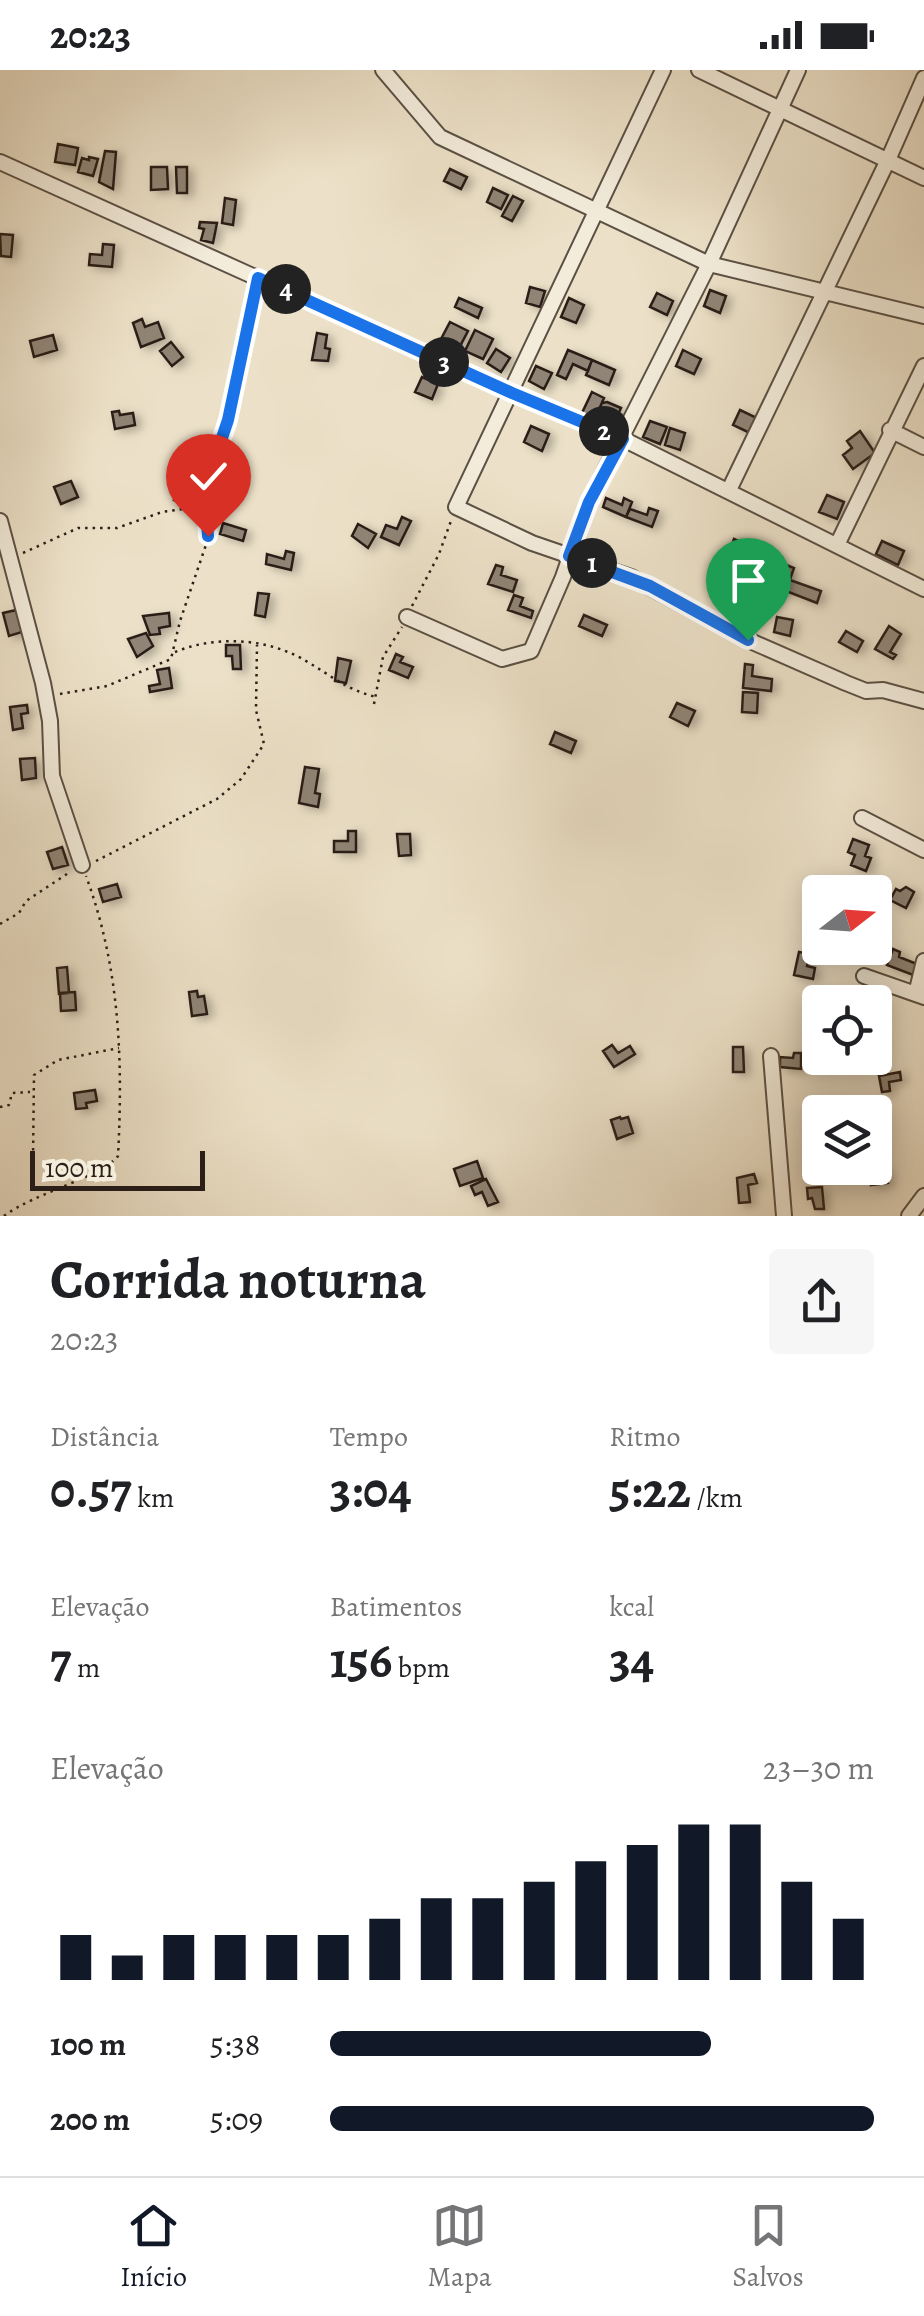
<!DOCTYPE html>
<html lang="pt">
<head>
<meta charset="utf-8">
<style>
  :root { --surface:#fff; --page:#f6f6f6; --text:#202124; --muted:#757577; --line:#e0e0e0; --accent:#111827 }
  body { margin:0; font-family:Alegreya,serif; background:var(--page); color:var(--text); height:100vh; display:flex; flex-direction:column; font-size:38px; white-space:nowrap }
  * { box-sizing:border-box; margin:0 }
  p { font-size:32px; color:var(--muted) }
  .icon { flex:none; width:55px; height:55px; fill:none; stroke:currentColor; stroke-width:2; stroke-linecap:round; stroke-linejoin:round }
  .map { position:relative; height:1146px; overflow:hidden }
  .sheet { display:flex; flex-direction:column; background:var(--surface); flex:1 }
  .sheet>* { flex:none }
  .needle { width:65px; rotate:73deg }
  .controls { position:absolute; left:802px; top:805px; display:grid; gap:20px }
  .controls a { display:grid; place-items:center; width:90px; height:90px; border-radius:10px; background:var(--surface); box-shadow:0 5px 25px #0003; font-size:50px }
  .scale { position:absolute; left:30px; bottom:25px; width:175px; box-sizing:border-box; padding-left:10px; border:5px solid #2b1f18; border-top:0; font-size:28px; line-height:35px; white-space:nowrap; color:#2b1f18; -webkit-text-stroke:8px #f3ecdb; paint-order:stroke }
  .pin { position:absolute; display:grid; place-items:center; width:85px; height:85px; color:#fff; margin:-102px -42px; border-radius:50% 50% 50% 0; rotate:-45deg; box-shadow:0 0 10px #0007 }
  .pin .icon { rotate:45deg }
  .km { position:absolute; width:50px; height:50px; margin:-25px; border-radius:50%; background:#222; color:#fff; font-size:28px; line-height:50px; text-align:center }
  .round { display:grid; place-items:center; flex:none; width:105px; height:105px; border-radius:10px; background:var(--page) }
  .head { display:flex; align-items:center; justify-content:space-between; height:170px; padding:0 50px }
  h1 { font-size:55px; font-weight:700; line-height:75px }
  .figures { display:grid; grid-template-columns:repeat(3,1fr); gap:15px; height:170px; padding:10px 50px }
  .figures div { display:grid; align-content:center }
  .figures b { font-size:50px; font-weight:700 }
  .figures small { font-size:28px; font-weight:400 }
  .figures p { font-size:28px }
  .chart { height:280px; padding:20px 50px }
  .chart p { display:flex; justify-content:space-between }
  .chart svg { width:100%; height:180px; margin-top:10px; stroke:var(--accent); stroke-width:6 }
  ul { padding:0 50px; list-style:none; font-size:32px }
  li { display:grid; grid-template-columns:160px 120px 1fr; align-items:center; height:75px }
  li i { height:25px; border-radius:12px; background:var(--accent) }
  .status { display:flex; justify-content:space-between; align-items:center; height:70px; padding:0 50px; background:var(--surface); direction:ltr }
  .status svg { height:28px; fill:currentColor }
  .dock { display:flex; justify-content:space-around; align-items:center; height:140px; border-top:2px solid var(--line); background:var(--surface); font-size:28px; color:var(--muted) }
  .dock a { display:grid; justify-items:center; gap:5px }
  .dock .active { color:var(--accent) }
  .map>svg:first-child { display:block }
  .building { fill:#8f8474; stroke:#2b1f18; stroke-width:2.5; filter:url(#shadow) }
  .lines { fill:none; stroke-linecap:round; stroke-linejoin:round }
  .minor-casing { stroke:#5b5044; stroke-width:18 }
  .path { stroke:#2b1f18; stroke-width:2.5; stroke-dasharray:2.5 5; stroke-linecap:butt }
  .minor { stroke:#f3ecdb; stroke-width:14 }
  .route-casing { stroke:#fff; stroke-width:20 }
  .route { stroke:#1a73e8; stroke-width:12 }
</style>
</head>
<body>
<div class="status"><b>20:23</b><svg viewBox="0 0 49 12"><path d="M0 12V9h3v3zM5 12V6h3v6zM10 12V3h3v9zM15 12V0h3v12zM26 1h20v11H26zM47 4h2v5h-2z"/></svg></div>
<div class="map">
<svg width="924" height="1146" viewBox="0 0 924 1146">
  <defs>
    <filter id="shadow"><feDropShadow dx="5.5" dy="3" stdDeviation="5" flood-color="#0004"/></filter>
  </defs>
  <rect width="100%" height="100%" fill="#ece1c8"/>
  <filter id="stains"><feTurbulence type="fractalNoise" baseFrequency=".002" numOctaves="4"/><feColorMatrix values="0 0 0 0 .2 0 0 0 0 .09 0 0 0 0 .02 0 0 0 .5 -.17"/></filter>
  <radialGradient id="worn" r=".72"><stop offset=".6" stop-color="#630" stop-opacity="0"/><stop offset="1" stop-color="#630" stop-opacity=".3"/></radialGradient>
  <path class="building" d="M58,74L78,78L75,95L55,92Z
    M105,81L116,82L113,119L99,112Z
    M89,87L98,89L93,106L78,102L82,88L89,90Z
    M151,97H167L168,119L151,120Z
    M176,97H187V123H177Z
    M450,99L467,107L461,119L444,111Z
    M493,118L508,125L501,139L487,132Z
    M513,126L523,131L512,151L502,146Z
    M225,128L236,130L233,155L222,153Z
    M200,152L217,153L213,173L201,170L204,159L199,158Z
    M0,164L13,165L11,187L1,186Z
    M103,174L114,175L112,197L89,195L90,184L102,185Z
    M530,217L545,221L540,237L526,233Z
    M710,220L726,226L720,243L704,236Z
    M657,223L673,231L667,245L650,237Z
    M459,228L482,238L478,248L455,237Z
    M569,228L584,235L576,253L561,247Z
    M142,249L145,257L158,252L164,268L141,277L133,253Z
    M450,252L468,261L459,278L441,269Z
    M475,260L493,269L483,289L465,281Z
    M317,263L327,265L325,278L330,279L328,291L312,290Z
    M53,265L57,280L34,287L30,271Z
    M171,272L183,287L172,296L160,281Z
    M496,279L510,288L501,302L487,293Z
    M568,280L592,290L588,301L573,294L566,309L557,305Z
    M683,280L701,289L694,304L676,296Z
    M592,290L615,300L609,315L586,305Z
    M536,296L552,303L544,319L529,311Z
    M422,307L438,314L432,329L415,322Z
    M592,322L604,328L594,351L581,345Z
    M607,332L621,338L613,356L595,348L602,333Z
    M740,340L759,349L752,364L733,355Z
    M119,341L120,345L133,343L135,355L115,359L112,342Z
    M650,351L667,357L660,374L643,367Z
    M531,356L549,364L542,381L524,372Z
    M670,358L685,363L680,380L665,375Z
    M860,361L875,383L853,399L843,385L852,378L847,371Z
    M183,406L191,409L184,426L189,428L186,435L174,430Z
    M71,411L78,427L61,434L54,417Z
    M827,425L844,432L837,449L819,442Z
    M606,428L622,435L624,428L632,432L626,447L603,437Z
    M649,438L658,441L652,457L626,447L630,439L647,445Z
    M402,447L411,451L399,475L381,467L386,455L397,459Z
    M223,453L246,460L243,471L220,464Z
    M358,454L376,464L368,478L352,466Z
    M734,469L745,474L733,499L724,495Z
    M882,471L904,481L898,495L876,484Z
    M286,481L294,483L291,500L266,494L267,484L284,489Z
    M768,488L794,498L786,521L757,511Z
    M496,495L503,497L501,505L517,510L513,522L488,514Z
    M790,510L821,521L817,533L786,521Z
    M258,523L269,524L265,547L255,545Z
    M514,525L523,528L520,536L533,541L531,548L508,540Z
    M16,540L22,562L9,566L3,543Z
    M169,543L170,556L159,558L160,564L150,565L143,546Z
    M584,545L607,555L602,566L579,556Z
    M777,547L793,550L790,566L774,562Z
    M889,556L901,564L890,582L896,585L893,589L875,579Z
    M846,561L863,571L857,582L839,572Z
    M146,563L153,576L137,587L128,569Z
    M226,575H240L241,599H233L232,586H226Z
    M396,584L403,587L400,592L413,597L408,608L389,600Z
    M338,588L351,591L346,613L335,611Z
    M745,594L753,595L752,606L772,609L771,621L743,618Z
    M169,598L172,618L150,622L149,616L160,614L157,600Z
    M743,622L758,623L757,643L742,642Z
    M677,633L695,641L688,656L670,647Z
    M27,635L28,643L21,644L23,658L13,660L10,637Z
    M555,662L576,671L571,683L550,674Z
    M35,688L36,708L22,710L20,689Z
    M305,697L319,699L315,723L320,724L318,737L299,733Z
    M348,761H356V782H334V771H348Z
    M397,764H410L411,785L399,786Z
    M853,769L869,775L865,786L871,788L866,801L851,795L855,785L848,782Z
    M62,777L68,795L53,799L47,782Z
    M839,807L857,814L853,822H826L827,819L833,822Z
    M117,814L121,827L103,832L99,819Z
    M906,817L914,822L906,838L890,830L896,819L900,821Z
    M893,879L900,882L899,887L917,894L913,905L887,895Z
    M799,882L810,884L807,896L815,898L813,909L794,905Z
    M67,897L69,923L59,924L57,898Z
    M197,921L198,927L204,926L207,944L192,946L189,922Z
    M75,922L76,940L61,941L60,923Z
    M612,975L618,983L630,976L635,984L614,997L603,981Z
    M733,977H743L744,1002H733Z
    M794,983H801V999L780,997V987L793,988Z
    M900,1002L901,1010L889,1012L890,1021L882,1022L879,1006Z
    M95,1020L97,1031L86,1033L87,1038L76,1039L74,1023Z
    M620,1047L621,1049L628,1047L633,1063L617,1069L611,1050Z
    M477,1091L483,1108L460,1116L454,1099Z
    M886,1098L888,1113L871,1115L869,1100Z
    M754,1104L757,1113L748,1115L750,1132L739,1133L737,1108Z
    M486,1109L498,1132L488,1136L482,1122L475,1125L471,1116Z
    M822,1117L824,1139H815L812,1128L808,1129L807,1118Z"/>
  <g class="lines">
    <defs>
      <path id="minor" d="M383,0L440,67L709,194L924,246
        M663,0L456,437L532,473L631,507L748,570L846,613L866,621L883,620L924,631
        M699,0L924,108
        M0,92L512,323L623,369L924,519
        M890,360L924,377
        M729,420L888,90L924,8
        M0,451L43,613L50,651L52,706L82,795
        M837,475L924,296
        M407,547L502,589L531,581L563,507L589,432L709,194L798,0
        M862,748L924,780
        M864,906L924,927
        M916,924L924,891
        M771,986L784,1146
        M909,1146L924,1126"/>
    </defs>
    <use href="#minor" class="minor-casing"/>
    <path class="path" d="M23,483L78,458H117L162,442L197,437
      M412,536L439,484L452,448
      M175,582C216,565 268,568 306,591C332,606 345,619 376,627
      M60,624L107,616L171,589L180,551L209,466L206,438L199,436L228,350L255,219
      M374,634L383,587L402,557
      M96,791L217,729L241,709L264,674L256,640L257,575
      M0,854L19,843L26,831L70,802
      M0,1037L9,1035L12,1023L30,1022
      M33,1088L34,1005L58,990L119,978
      M4,1146C32,1124 104,1106 118,1086C123,990 120,898 86,806"/>
    <use href="#minor" class="minor"/>
  </g>
  <g class="lines">
    <defs>
      <path id="route" d="M208,466L206,438L199,436L228,350L258,208L512,323L623,369L589,432L569,486L650,516L748,570"/>
    </defs>
    <use href="#route" class="route-casing"/>
    <use href="#route" class="route"/>
  </g>
  <rect width="100%" height="100%" filter="url(#stains)"/>
  <rect width="100%" height="100%" fill="url(#worn)"/>
</svg>
<div class="controls">
<a><svg class="needle" viewBox="-14 -14 28 28"><path d="M0-13l5 13h-10z" fill="#e53935"/><path d="M0 13l5-13h-10z" fill="#757577"/></svg></a>
<a><svg class="icon" aria-label="locate" viewBox="0 0 24 24"><circle cx="12" cy="12" r="6"/><path d="M12 2v4M12 18v4M2 12h4M18 12h4"/></svg></a>
<a><svg class="icon" aria-label="layers" viewBox="0 0 24 24"><path d="M12 4l9 5-9 5-9-5zM3 14l9 5 9-5"/></svg></a>
</div>
<div class="scale">100 m</div>
<div class="pin" style="left:748px;top:570px;background:#1e9e55"><svg class="icon" aria-label="arrive" viewBox="0 0 24 24"><path d="M6 21V4h12l-3 4 3 4H6"/></svg></div>
<div class="pin" style="left:208px;top:466px;background:#d93025"><svg class="icon" aria-label="check" viewBox="0 0 24 24"><path d="M5 12l5 5 9-10"/></svg></div>
<b class="km" style="left:592px;top:493px">1</b>
<b class="km" style="left:604px;top:361px">2</b>
<b class="km" style="left:444px;top:292px">3</b>
<b class="km" style="left:286px;top:219px">4</b>
</div>
<section class="sheet">
<div class="head"><div><h1>Corrida noturna</h1><p>20:23</p></div><a class="round"><svg class="icon" aria-label="share" viewBox="0 0 24 24"><path d="M12 15V3M7 8l5-5 5 5M5 13v7h14v-7"/></svg></a></div>
<div class="figures">
<div><p>Distância</p><b>0.57<small> km</small></b></div>
<div><p>Tempo</p><b>3:04</b></div>
<div><p>Ritmo</p><b>5:22<small> /km</small></b></div>
</div>
<div class="figures">
<div><p>Elevação</p><b>7<small> m</small></b></div>
<div><p>Batimentos</p><b>156<small> bpm</small></b></div>
<div><p>kcal</p><b>34</b></div>
</div>
<div class="chart"><p><span>Elevação</span>23–30 m</p>
<svg viewBox="0 0 160 44" preserveAspectRatio="none"><path d="M5 44V33M15 44V38M25 44V33M35 44V33M45 44V33M55 44V33M65 44V29M75 44V24M85 44V24M95 44V20M105 44V15M115 44V11M125 44V6M135 44V6M145 44V20M155 44V29"/></svg>
</div>
<ul>
<li><b>100 m</b>5:38<i style="width:70%"></i></li>
<li><b>200 m</b>5:09<i style="width:100%"></i></li>
</ul>
</section>
<nav class="dock">
<a class="active"><svg class="icon" aria-label="home" viewBox="0 0 24 24"><path d="M3 11l9-7 9 7M6 9v11h12V9"/></svg>Início</a>
<a><svg class="icon" aria-label="map" viewBox="0 0 24 24"><path d="M3 6l6-2 6 2 6-2v14l-6 2-6-2-6 2zM9 4v14M15 6v14"/></svg>Mapa</a>
<a><svg class="icon" aria-label="saved" viewBox="0 0 24 24"><path d="M7 4h10v16l-5-4-5 4z"/></svg>Salvos</a>
</nav>
</body>
</html>
